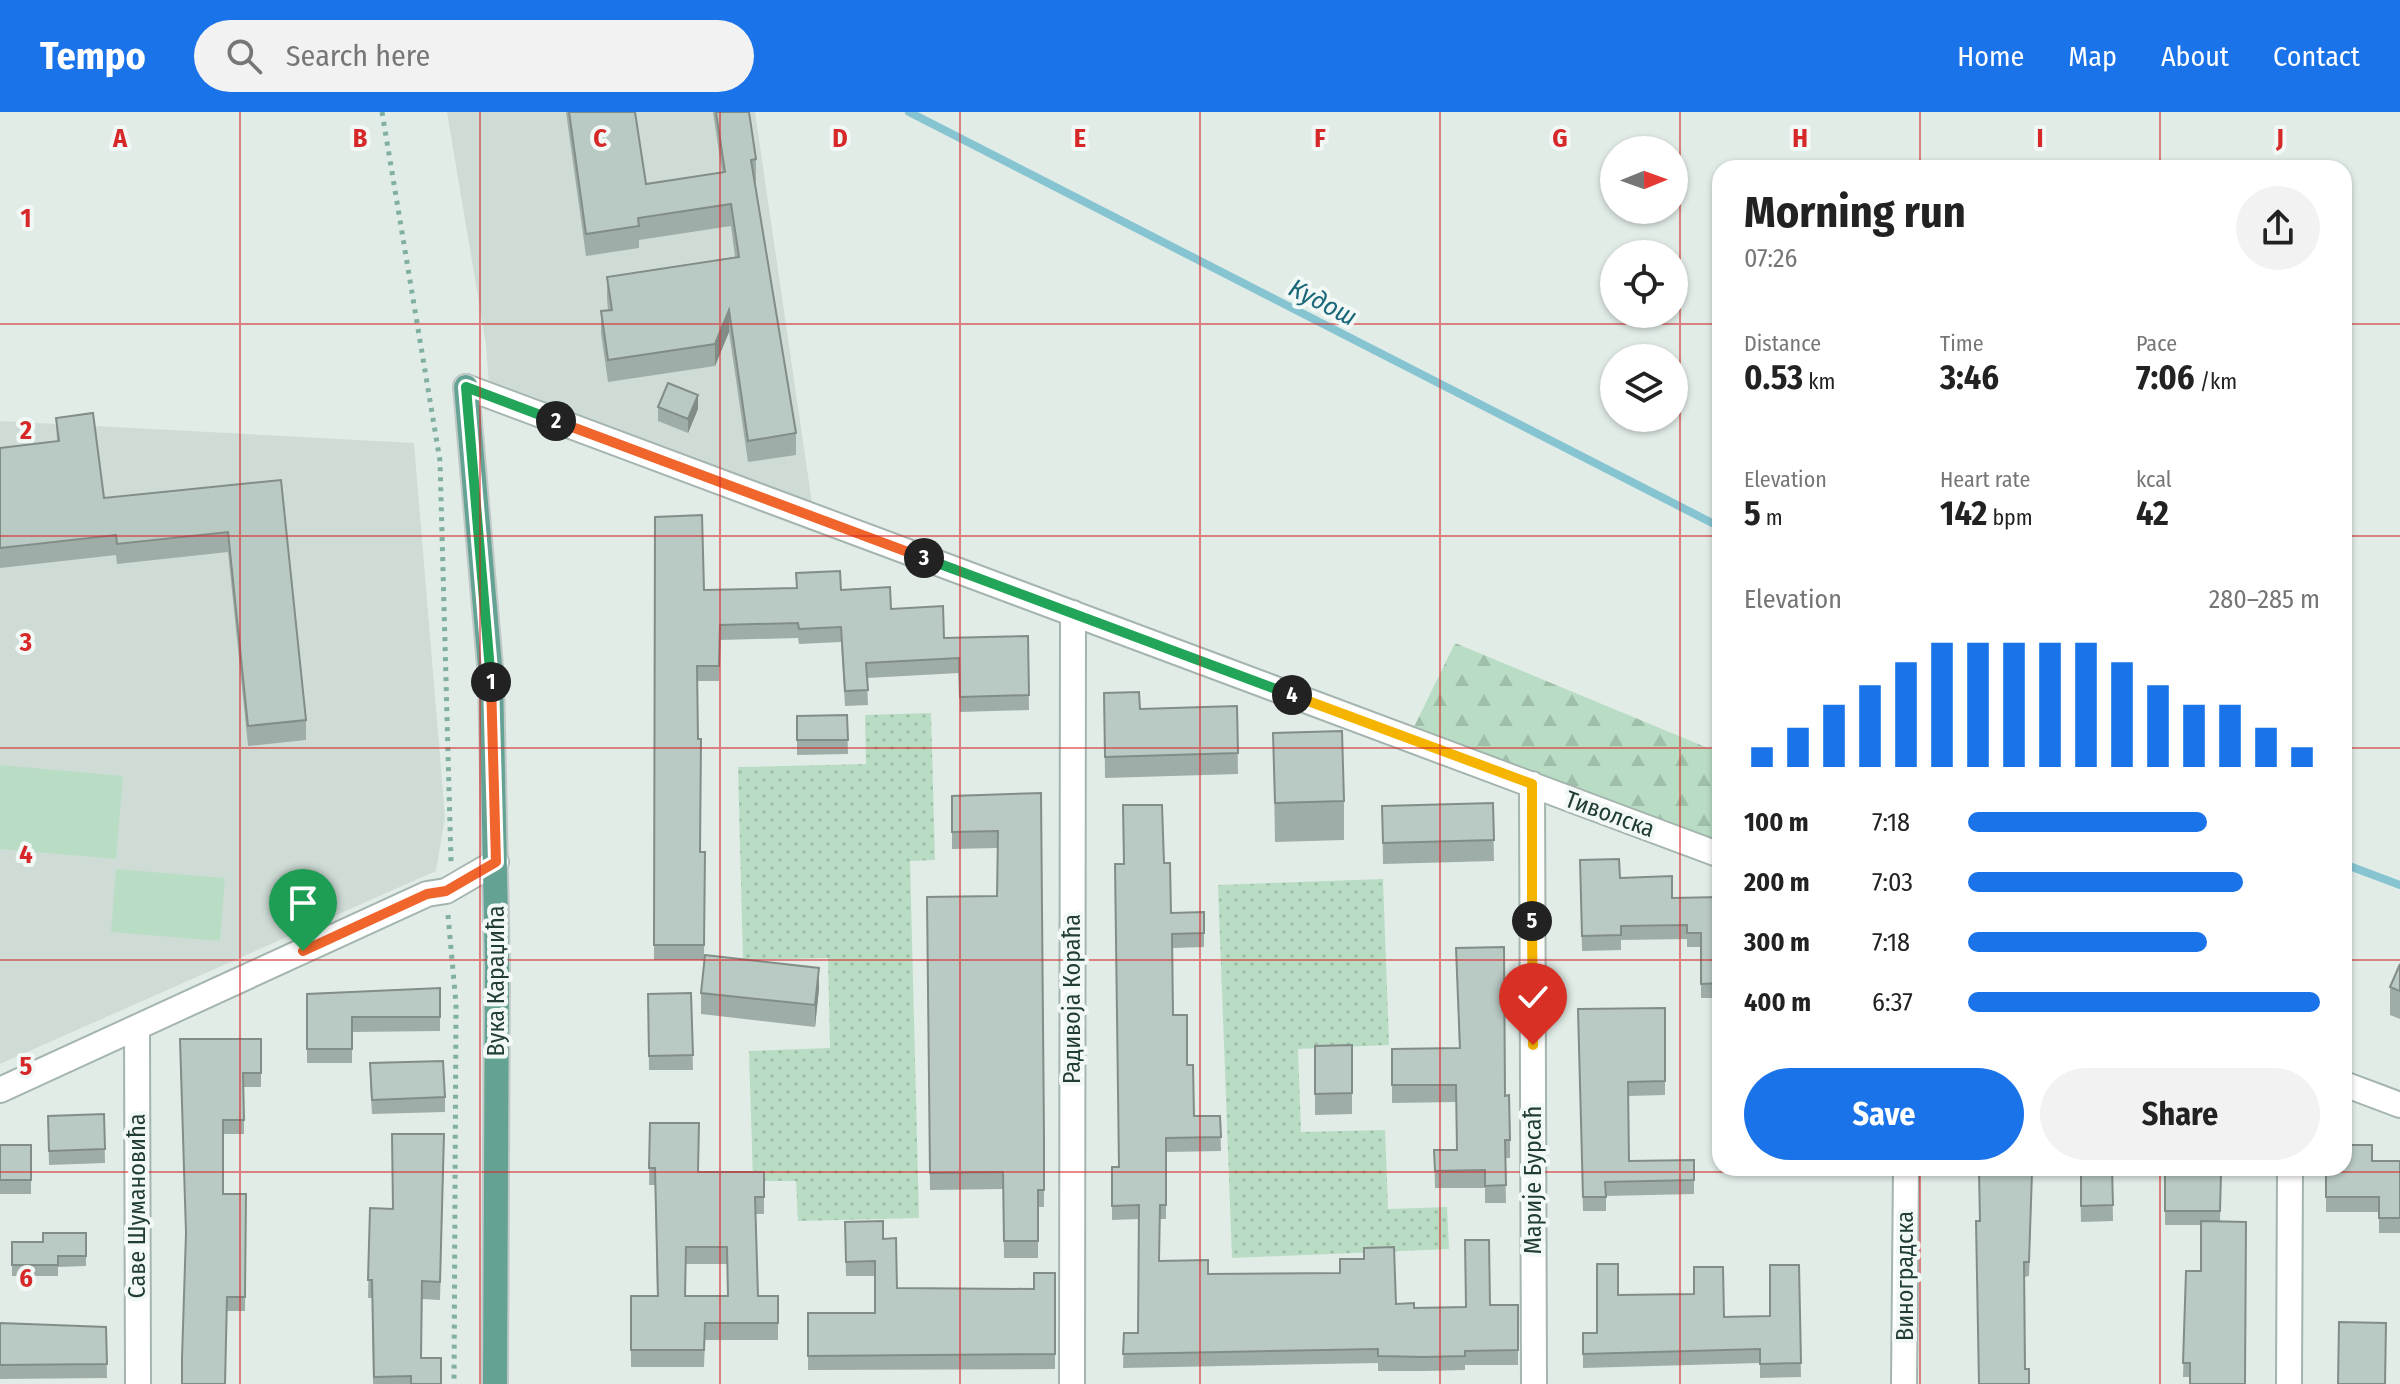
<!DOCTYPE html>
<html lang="en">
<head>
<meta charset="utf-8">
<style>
  :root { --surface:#fff; --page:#f2f2f2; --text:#222; --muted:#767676; --accent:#1a73e8 }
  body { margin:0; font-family:"Fira Sans Condensed",sans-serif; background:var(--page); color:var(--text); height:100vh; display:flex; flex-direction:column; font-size:30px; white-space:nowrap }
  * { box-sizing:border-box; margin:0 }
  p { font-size:26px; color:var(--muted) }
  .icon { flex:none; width:44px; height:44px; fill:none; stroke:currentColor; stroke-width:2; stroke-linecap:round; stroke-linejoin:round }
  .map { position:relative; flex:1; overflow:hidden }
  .side { position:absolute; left:1712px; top:48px; width:640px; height:1016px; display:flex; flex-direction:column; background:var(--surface); border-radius:24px; box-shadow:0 2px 6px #0004 }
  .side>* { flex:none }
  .needle { width:52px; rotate:89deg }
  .fabs { position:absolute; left:1600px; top:24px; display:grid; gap:16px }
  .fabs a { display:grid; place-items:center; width:88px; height:88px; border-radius:50%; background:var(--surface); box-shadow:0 2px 6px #0004; font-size:40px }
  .pin { position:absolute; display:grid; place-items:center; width:68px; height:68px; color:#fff; margin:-82px -34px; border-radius:50% 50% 50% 0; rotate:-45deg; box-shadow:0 0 8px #0007 }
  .pin .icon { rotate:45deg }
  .km { position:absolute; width:40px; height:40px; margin:-20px; border-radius:50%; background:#222; color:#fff; font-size:22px; line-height:40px; text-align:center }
  .round { display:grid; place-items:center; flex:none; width:84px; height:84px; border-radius:42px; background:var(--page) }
  .overview { display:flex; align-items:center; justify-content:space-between; height:136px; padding:0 32px }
  h1 { font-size:44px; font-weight:700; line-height:60px }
  .metrics { display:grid; grid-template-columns:repeat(3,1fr); gap:12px; height:136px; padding:8px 32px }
  .metrics div { display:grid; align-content:center }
  .metrics b { font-size:34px; font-weight:700 }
  .metrics small { font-size:22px; font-weight:400 }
  .metrics p { font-size:22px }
  .chart { height:224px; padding:16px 32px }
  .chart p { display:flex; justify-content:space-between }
  .chart svg { width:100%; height:144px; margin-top:8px; stroke:var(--accent); stroke-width:6 }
  .button { display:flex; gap:16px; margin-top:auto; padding:16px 32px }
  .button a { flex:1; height:92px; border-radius:48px; background:var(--accent); color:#fff; font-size:32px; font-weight:700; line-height:92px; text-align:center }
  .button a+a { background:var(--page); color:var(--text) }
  ul { padding:0 32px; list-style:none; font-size:26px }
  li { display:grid; grid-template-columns:128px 96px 1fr; align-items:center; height:60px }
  li i { height:20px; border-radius:10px; background:var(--accent) }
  header { display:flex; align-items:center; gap:48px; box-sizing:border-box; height:112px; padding:0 40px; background:var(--accent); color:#fff }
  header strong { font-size:38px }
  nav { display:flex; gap:44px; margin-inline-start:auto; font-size:28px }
  .search { width:560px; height:72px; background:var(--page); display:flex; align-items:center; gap:20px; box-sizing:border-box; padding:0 28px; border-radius:44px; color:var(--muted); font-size:30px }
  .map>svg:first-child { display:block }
  .built { fill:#cfdcd6 }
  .grass { fill:#b9ddc4 }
  .forest { fill:url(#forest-firs) }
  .garden { fill:url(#garden-dots) }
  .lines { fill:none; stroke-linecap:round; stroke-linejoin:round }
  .stream { stroke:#87c4d2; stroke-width:8 }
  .minor-casing { stroke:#a4b4ae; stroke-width:28 }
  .major-casing { stroke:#c1c9c7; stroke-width:28 }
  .path { stroke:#81b0a2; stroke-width:5; stroke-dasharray:4 6; stroke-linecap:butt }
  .minor { stroke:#fff; stroke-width:24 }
  .major { stroke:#64a294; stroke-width:24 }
  .wall { fill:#9fada8; fill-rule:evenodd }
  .shaded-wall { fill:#828d88 }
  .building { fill:#b9c9c3; stroke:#828d88; stroke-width:2; fill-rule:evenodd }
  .split-1-casing { stroke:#fff; stroke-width:16 }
  .split-2-casing { stroke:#fff; stroke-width:16 }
  .split-3-casing { stroke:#fff; stroke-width:16 }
  .split-4-casing { stroke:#fff; stroke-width:16 }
  .split-5-casing { stroke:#fff; stroke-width:16 }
  .split-6-casing { stroke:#fff; stroke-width:16 }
  .split-1 { stroke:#f0652b; stroke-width:10 }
  .split-2 { stroke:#22a559; stroke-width:10 }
  .split-3 { stroke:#f0652b; stroke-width:10 }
  .split-4 { stroke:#22a559; stroke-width:10 }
  .split-5 { stroke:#f5b400; stroke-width:10 }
  .split-6 { stroke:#f5b400; stroke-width:10 }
  .grid { fill:none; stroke:#d62828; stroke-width:2; stroke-opacity:0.55 }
  .labels { text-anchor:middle; stroke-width:8; stroke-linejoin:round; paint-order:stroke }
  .street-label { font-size:24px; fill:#213d36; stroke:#f1f8f5 }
  .water-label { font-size:26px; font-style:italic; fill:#1a6779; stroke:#f1f8f5 }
  .grid-label { font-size:26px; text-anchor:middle; font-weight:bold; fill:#d62828; stroke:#f1f8f5; stroke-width:8; stroke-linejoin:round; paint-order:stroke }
</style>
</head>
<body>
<header>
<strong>Tempo</strong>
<div class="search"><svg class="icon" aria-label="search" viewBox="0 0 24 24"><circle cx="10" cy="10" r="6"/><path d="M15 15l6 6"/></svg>Search here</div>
<nav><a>Home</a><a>Map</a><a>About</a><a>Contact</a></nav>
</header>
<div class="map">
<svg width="2400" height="1272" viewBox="0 0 2400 1272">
  <defs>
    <pattern id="forest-firs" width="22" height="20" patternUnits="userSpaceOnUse" patternTransform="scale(2)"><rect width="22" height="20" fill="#b9ddc4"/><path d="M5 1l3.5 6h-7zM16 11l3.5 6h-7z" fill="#9fbfa9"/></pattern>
    <pattern id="garden-dots" width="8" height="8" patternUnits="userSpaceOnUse" patternTransform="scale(2)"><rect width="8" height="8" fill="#b9ddc4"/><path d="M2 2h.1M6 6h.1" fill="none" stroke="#9fbfa9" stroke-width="1.8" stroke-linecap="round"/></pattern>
  </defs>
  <rect width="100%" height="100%" fill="#e1ece7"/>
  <path class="built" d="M447,0H755L812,391L489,274L486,233Z
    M0,309L414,331L445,705L436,759L0,952Z"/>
  <path class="grass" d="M0,653L123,664L116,747L0,737Z
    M116,757L225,766L220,829L111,820Z"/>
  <path class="forest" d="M1455,531L1720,641V731L1414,615Z"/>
  <path class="garden" d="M931,601L935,748L910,749L919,1106L798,1109L796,1069H753L749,939L830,936L828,846L743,848L738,655L866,652L865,603Z
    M1383,767L1389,933L1298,937L1301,1020L1385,1018L1388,1097L1447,1095L1449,1137L1232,1146L1218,773Z"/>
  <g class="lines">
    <path class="stream" d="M909,0L1720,415
      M2344,752L2400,773"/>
    <defs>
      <path id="minor" d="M466,275L1720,743
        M1532,672L1534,1272
        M137,915L138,1272
        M2344,972L2400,993
        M0,978L427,782L446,779L496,750
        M1072,1272L1073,501
        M1904,1272L1906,1056
        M2289,1272L2290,1056"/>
      <path id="major" d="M466,275L491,566L497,855L495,1272"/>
    </defs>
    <use href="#minor" class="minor-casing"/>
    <use href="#major" class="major-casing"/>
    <path class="path" d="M382,0L440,349L451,750
      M448,803L456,892L454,1272"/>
    <use href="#minor" class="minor"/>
    <use href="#major" class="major"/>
  </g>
  <path class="wall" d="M566,0H635L646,72L722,60L713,0H749L756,47V69H755L796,321V343L748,350L729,220L715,254L608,270L601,221V199L608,198L607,187V165L735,145L731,114L639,128V136L586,144Z
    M658,295L698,297L688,321L658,309Z
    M56,306L104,386L281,368L306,608V628L248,634L228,440L117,452L116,443L0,456V336L57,329Z
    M655,405L704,478L796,476V461L891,497L944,526L1028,524L1029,598L960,600L959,561L867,566L868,593L845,594L841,530L799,532L798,526L720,528L719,569H697L700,740H705L704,848H654Z
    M1104,581L1140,597L1237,594L1238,662L1105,666Z
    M847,603L848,642L797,643V604Z
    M1273,621L1344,689V728L1275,730Z
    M1041,681L1044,1043V1095H1038V1146H1004L1003,1077L930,1078L927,785L997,784L998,736L952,737V684Z
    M1493,691L1494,749L1383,752L1382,694Z
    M1580,748L1620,766L1672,786L1720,785V886H1701V835H1687V827L1621,828V838L1582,839Z
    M1164,751L1171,801L1204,800V835L1172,836L1173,903L1187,953L1194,1004H1220L1221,1039L1166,1040V1107H1160V1149L1208,1162L1396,1192L1414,1196L1518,1193V1253H1465V1258L1424,1259H1378V1251L1123,1256L1124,1221H1138L1139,1107L1112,1108V1055H1119Z
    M1456,836L1505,984L1510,1028V1046H1505L1506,1091H1485V1076H1435L1434,1038H1457L1456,990L1392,991V937L1459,936Z
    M2400,852V907L2390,903V875Z
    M440,876V919L352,920V951H307V882Z
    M819,877L815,915L701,902V881Z
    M691,881L693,958H649L648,882Z
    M1665,896V983L1629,984V1049L1694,1048V1082L1606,1084V1099H1583L1578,897Z
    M261,927V975H244V1022H223V1082H246L245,1199H227L186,1128L180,941Z
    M1352,933V1002L1315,1003V934Z
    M370,966L445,985V1000L372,1002Z
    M104,1002L105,1051L49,1053L48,1004Z
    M650,1011L699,1060H764V1102H756L758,1184H778V1228H705L704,1255H631V1184H657L655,1073H649ZM686,1152H727L728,1184H685Z
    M0,1033H31V1082H0Z
    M444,1040L440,1188L422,1187L421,1246L441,1272H373L372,1186H368L370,1096L393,1097Z
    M2372,1049H2400V1121H2379V1100H2326V1056Z
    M2080,1056H2112L2113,1109L2081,1110Z
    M2165,1061H2221L2220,1110L2190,1265H2183L2186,1159H2201V1113H2165Z
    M2032,1074L2029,1164L2024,1165L2025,1257L2029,1272L1979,1109Z
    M845,1110L883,1127L897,1176L1034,1177L1055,1161V1257L808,1258V1201H875V1164H846Z
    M86,1121V1154L58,1155V1164H12V1130H43Z
    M1799,1153L1801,1265L1760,1266V1251L1583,1256V1221H1597L1618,1183L1724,1205L1770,1204Z
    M0,1211L106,1215L107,1266L0,1267Z"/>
  <path class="shaded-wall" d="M729,198V220L715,254V232Z
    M698,283V297L688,321V307Z
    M819,856V877L815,915V893Z"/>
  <path class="building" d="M569,0H635L646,72L725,60L716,0H749L756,47L751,48L796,321L748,329L729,198L715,232L608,248L601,199L612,198L607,165L739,145L731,92L638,106L639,114L586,122Z
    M668,271L698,283L688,307L658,295Z
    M93,301L104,386L281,368L306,608L248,614L228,420L117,432L116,423L0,436V336L59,329L56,306Z
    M702,403L704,478L797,476L796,461L840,459L841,478L890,475L891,497L943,494L944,526L1028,524L1029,583L960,585L959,546L866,551L868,578L845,579L841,515L799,517L798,511L720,513L719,554H697L698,627H701L700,740H705L704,833H654L655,405Z
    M1139,580L1140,597L1237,594L1238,641L1105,645L1104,581Z
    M847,603L848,628H797V604Z
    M1342,619L1344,689L1275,691L1273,621Z
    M1041,681L1044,1026V1078H1038V1129H1004L1003,1060L930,1061L927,785L997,784L998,719L952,720V684Z
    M1493,691L1494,728L1383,731L1382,694Z
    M1123,693H1162L1164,751H1170L1171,801L1204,800V821L1172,822L1173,903H1187V953H1193L1194,1004H1220L1221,1025L1166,1026V1093H1160L1159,1149L1208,1148V1162L1340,1161V1147H1364V1136L1394,1135L1396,1192L1414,1191V1196L1466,1195L1465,1128H1489L1490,1193H1518V1238L1465,1239V1244L1424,1245L1378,1244V1237L1123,1242L1124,1221H1138L1139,1093L1112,1094V1055H1119L1115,752H1124Z
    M1619,747L1620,766L1672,764V786L1720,785V871L1701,872V821H1687V813L1621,814V823L1582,824L1580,748Z
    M1504,835L1505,984L1509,983L1510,1028H1505L1506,1073L1485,1074V1058L1435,1059L1434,1038H1457L1456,973H1392V937L1460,936L1456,836Z
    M705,843L819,856L815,893L701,881Z
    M2400,852V879L2390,875Z
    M440,876V905H352V937H307V882Z
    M691,881L693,943L649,944L648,882Z
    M1665,896V969L1628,970L1629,1049L1694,1048V1068L1605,1070L1606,1085H1583L1578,897Z
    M180,927H261V961H243L244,1008H223V1082H246L245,1185H227L225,1272H182V1246L186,1121Z
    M1352,933V981L1315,982V934Z
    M443,949L445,985L372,988L370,951Z
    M104,1002L105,1037L49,1039L48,1004Z
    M650,1011H699L698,1060H764V1085H755L758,1184H778V1211H705L704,1238H631V1184H658L655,1056H649ZM686,1135H727L728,1184H685Z
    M392,1022H444L440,1170L422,1169L421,1246H441V1272H411V1264L374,1265L372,1168H368L370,1096L393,1097Z
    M0,1033H31V1068H0Z
    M2344,1033H2372V1049H2400V1106H2379V1085H2326V1056H2344Z
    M2081,1056H2112L2113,1093L2081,1094Z
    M1979,1060H2032L2029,1150H2024L2025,1257H2029V1272H1979L1976,1109H1980Z
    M2165,1061H2221L2220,1099H2165Z
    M883,1109V1127L896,1126L897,1176L1034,1177V1161H1055V1242L808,1244V1201H875V1149L846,1150L845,1110Z
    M2201,1109L2246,1110L2245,1272H2190V1251H2183L2186,1159H2201Z
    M43,1121H86V1144H58V1153H12V1130H43Z
    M1597,1152H1618V1183L1694,1182V1155H1723L1724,1205L1770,1204V1153H1799L1801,1251L1760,1252V1237L1583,1242V1221H1597Z
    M2339,1210L2386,1211L2385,1272H2338Z
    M0,1211L106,1215L107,1252L0,1253Z"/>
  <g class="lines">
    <defs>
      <path id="split-1" d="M303,839L427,782L446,779L496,750L491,570"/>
      <path id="split-2" d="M491,570L466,275L556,309"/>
      <path id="split-3" d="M556,309L924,446"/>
      <path id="split-4" d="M924,446L1292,583"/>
      <path id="split-5" d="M1292,583L1532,672V809"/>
      <path id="split-6" d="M1532,809L1533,933"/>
    </defs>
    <use href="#split-1" class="split-1-casing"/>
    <use href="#split-2" class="split-2-casing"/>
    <use href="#split-3" class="split-3-casing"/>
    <use href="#split-4" class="split-4-casing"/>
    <use href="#split-5" class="split-5-casing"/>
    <use href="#split-6" class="split-6-casing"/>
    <use href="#split-1" class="split-1"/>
    <use href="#split-2" class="split-2"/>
    <use href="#split-3" class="split-3"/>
    <use href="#split-4" class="split-4"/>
    <use href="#split-5" class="split-5"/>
    <use href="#split-6" class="split-6"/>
  </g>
  <path class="grid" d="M240,0V1272M480,0V1272M720,0V1272M960,0V1272M1200,0V1272M1440,0V1272M1680,0V1272M1920,0V56M2160,0V56M0,212H1720M2344,212H2400M0,424H1720M2344,424H2400M0,636H1720M2344,636H2400M0,848H1720M2344,848H2400M1920,1056V1272M2160,1056V1272M0,1060H2400"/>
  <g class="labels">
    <g class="street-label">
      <text transform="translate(1610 702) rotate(20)" y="8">Тиволска</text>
      <text transform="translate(496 869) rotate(-90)" y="8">Вука Караџића</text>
      <text transform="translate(1072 887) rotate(-90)" y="8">Радивоја Кораћа</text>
      <text transform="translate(1533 1068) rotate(-90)" y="8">Марије Бурсаћ</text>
      <text transform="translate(137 1094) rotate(-90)" y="8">Саве Шумановића</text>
      <text transform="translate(1905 1164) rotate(-90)" y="8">Виноградска</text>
    </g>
    <g class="water-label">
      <text transform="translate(1323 190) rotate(27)" y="9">Кудош</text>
    </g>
  </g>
  <g class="grid-label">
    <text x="120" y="35">A</text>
    <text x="360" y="35">B</text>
    <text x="600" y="35">C</text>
    <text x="840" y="35">D</text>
    <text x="1080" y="35">E</text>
    <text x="1320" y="35">F</text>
    <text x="1560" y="35">G</text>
    <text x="1800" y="35">H</text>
    <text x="2040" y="35">I</text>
    <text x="2280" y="35">J</text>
    <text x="26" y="115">1</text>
    <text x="26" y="327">2</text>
    <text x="26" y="539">3</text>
    <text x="26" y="751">4</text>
    <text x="26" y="963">5</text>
    <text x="26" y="1175">6</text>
  </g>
</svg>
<div class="fabs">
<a><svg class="needle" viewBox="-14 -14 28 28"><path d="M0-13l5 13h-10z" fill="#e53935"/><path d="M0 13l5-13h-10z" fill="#767676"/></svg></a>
<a><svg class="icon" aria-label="locate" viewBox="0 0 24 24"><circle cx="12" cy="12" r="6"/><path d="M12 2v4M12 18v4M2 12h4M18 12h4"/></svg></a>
<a><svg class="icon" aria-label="layers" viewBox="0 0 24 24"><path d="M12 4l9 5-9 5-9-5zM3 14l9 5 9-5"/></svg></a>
</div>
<div class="pin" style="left:303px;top:839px;background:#1e9e55"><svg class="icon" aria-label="arrive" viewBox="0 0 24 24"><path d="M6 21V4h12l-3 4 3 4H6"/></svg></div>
<div class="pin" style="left:1533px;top:933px;background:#d93025"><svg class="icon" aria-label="check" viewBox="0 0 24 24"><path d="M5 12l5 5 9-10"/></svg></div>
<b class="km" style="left:491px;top:570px">1</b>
<b class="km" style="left:556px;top:309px">2</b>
<b class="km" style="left:924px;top:446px">3</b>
<b class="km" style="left:1292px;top:583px">4</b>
<b class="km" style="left:1532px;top:809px">5</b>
<section class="side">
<div class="overview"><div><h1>Morning run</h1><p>07:26</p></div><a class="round"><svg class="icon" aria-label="share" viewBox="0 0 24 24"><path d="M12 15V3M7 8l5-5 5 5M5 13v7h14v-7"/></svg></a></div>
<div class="metrics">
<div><p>Distance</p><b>0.53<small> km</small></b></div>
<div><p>Time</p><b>3:46</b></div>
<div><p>Pace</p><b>7:06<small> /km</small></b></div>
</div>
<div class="metrics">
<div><p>Elevation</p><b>5<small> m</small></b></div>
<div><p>Heart rate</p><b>142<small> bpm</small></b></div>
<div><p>kcal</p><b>42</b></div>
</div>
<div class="chart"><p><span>Elevation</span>280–285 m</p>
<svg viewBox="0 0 160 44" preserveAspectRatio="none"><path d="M5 44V38M15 44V32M25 44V25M35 44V19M45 44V12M55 44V6M65 44V6M75 44V6M85 44V6M95 44V6M105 44V12M115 44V19M125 44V25M135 44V25M145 44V32M155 44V38"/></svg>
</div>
<ul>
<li><b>100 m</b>7:18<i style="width:68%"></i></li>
<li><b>200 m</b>7:03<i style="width:78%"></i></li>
<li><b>300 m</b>7:18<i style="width:68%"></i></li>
<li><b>400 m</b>6:37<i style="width:100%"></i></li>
</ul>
<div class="button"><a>Save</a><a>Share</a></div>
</section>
</div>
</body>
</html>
